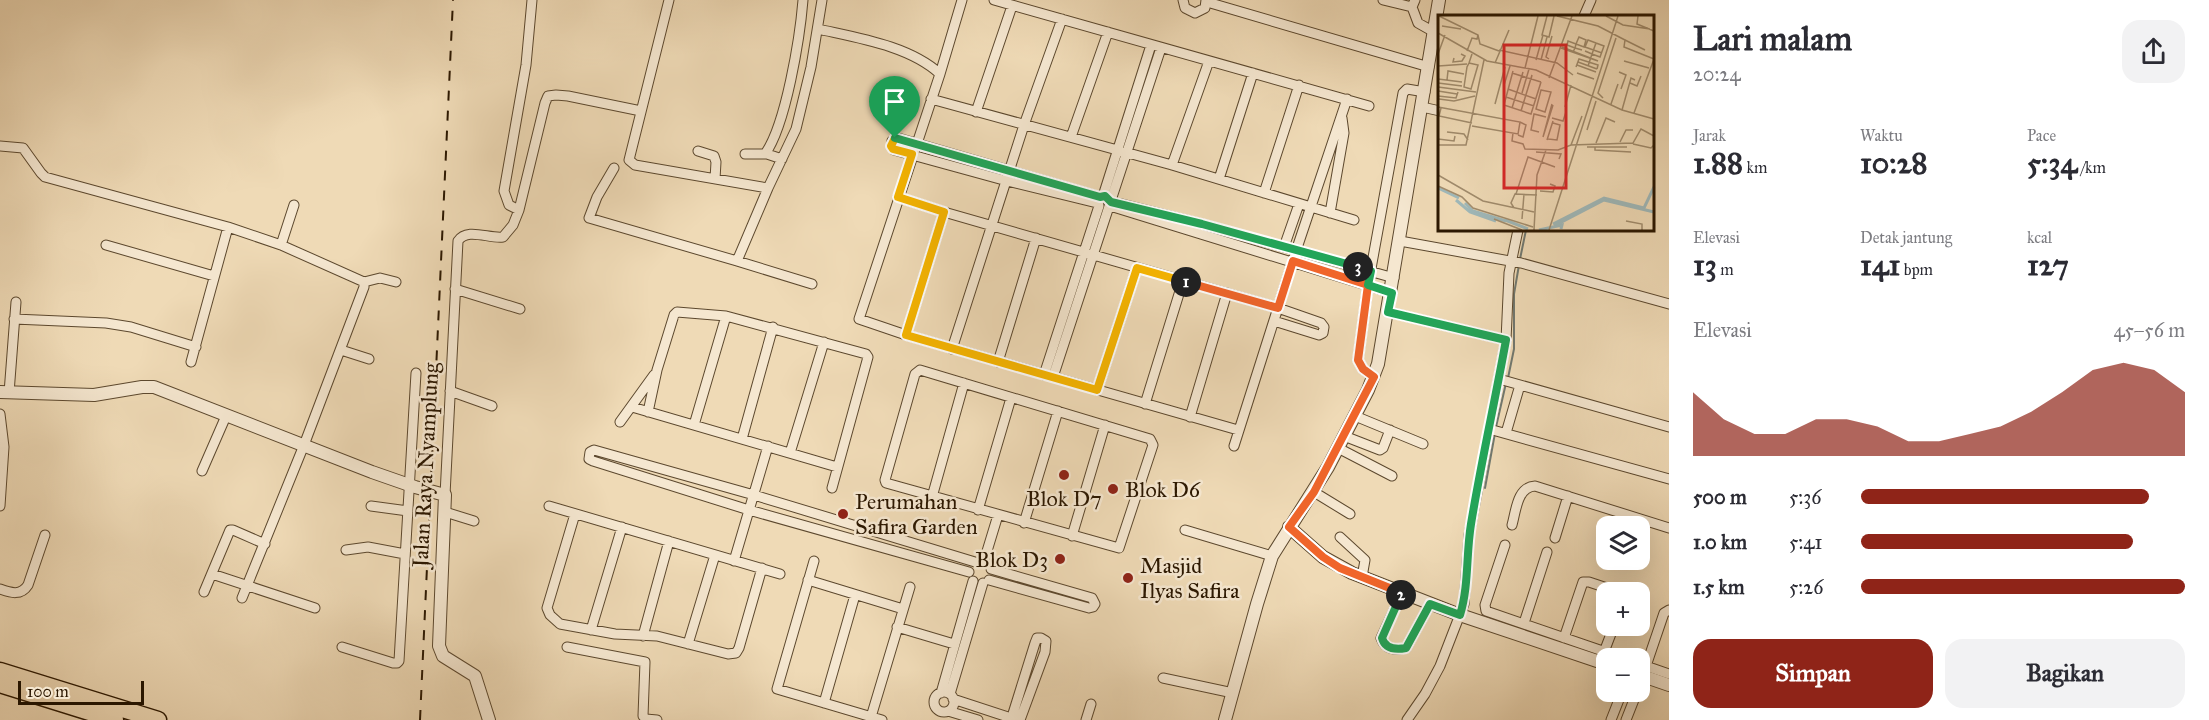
<!DOCTYPE html>
<html lang="id">
<head>
<meta charset="utf-8">
<style>
  :root { --surface:#fff; --page:#f2f2f3; --text:#2b2b33; --muted:#7c7c81; --accent:#8f2418 }
  body { margin:0; font-family:"IM FELL Great Primer",serif; background:var(--page); color:var(--text); height:100vh; display:flex; flex-direction:column; font-size:22px; white-space:nowrap }
  * { box-sizing:border-box; margin:0 }
  p { font-size:20px; color:var(--muted) }
  .icon { flex:none; width:33px; height:33px; fill:none; stroke:currentColor; stroke-width:2; stroke-linecap:round; stroke-linejoin:round }
  .map { position:relative; flex:1; overflow:hidden }
  .panel { display:flex; flex-direction:column; background:var(--surface); width:540px }
  .panel>* { flex:none }
  .fabs { position:absolute; left:1596px; top:516px; display:grid; gap:12px }
  .fabs a { display:grid; place-items:center; width:54px; height:54px; border-radius:12px; background:var(--surface); box-shadow:0 6px 24px #0002; font-size:30px }
  .scale { position:absolute; left:18px; bottom:15px; width:126px; box-sizing:border-box; padding-left:6px; border:3px solid #2b1700; border-top:0; font-size:16px; line-height:21px; white-space:nowrap; color:#2b1700; -webkit-text-stroke:4px #f5e7d0; paint-order:stroke }
  .pin { position:absolute; display:grid; place-items:center; width:51px; height:51px; color:#fff; margin:-62px -26px; border-radius:50% 50% 50% 0; rotate:-45deg; box-shadow:0 0 6px #0007 }
  .pin .icon { rotate:45deg }
  .km { position:absolute; width:30px; height:30px; margin:-15px; border-radius:50%; background:#222; color:#fff; font-size:16px; line-height:30px; text-align:center }
  .round { display:grid; place-items:center; flex:none; width:63px; height:63px; border-radius:18px; background:var(--page) }
  .summary { display:flex; align-items:center; justify-content:space-between; height:102px; padding:0 24px }
  h1 { font-size:33px; font-weight:800; line-height:45px }
  .metrics { display:grid; grid-template-columns:repeat(3,1fr); gap:9px; height:102px; padding:6px 24px }
  .metrics div { display:grid; align-content:center }
  .metrics b { font-size:30px; font-weight:800 }
  .metrics small { font-size:16px; font-weight:400 }
  .metrics p { font-size:16px }
  .chart { height:168px; padding:12px 24px }
  .chart p { display:flex; justify-content:space-between }
  .chart svg { width:100%; height:108px; margin-top:6px; fill:var(--accent); opacity:.7 }
  .cta { display:flex; gap:12px; margin-top:auto; padding:12px 24px }
  .cta a { flex:1; height:69px; border-radius:18px; background:var(--accent); color:#fff; font-size:24px; font-weight:800; line-height:69px; text-align:center }
  .cta a+a { background:var(--page); color:var(--text) }
  ul { padding:0 24px; list-style:none; font-size:20px }
  li { display:grid; grid-template-columns:96px 72px 1fr; align-items:center; height:45px }
  li i { height:15px; border-radius:8px; background:var(--accent) }
  main { display:flex; flex:1; min-height:0 }
  .map>svg:first-child { display:block }
  .lines { fill:none; stroke-linecap:round; stroke-linejoin:round }
  .stream { stroke:#71786f; stroke-width:2 }
  .minor-casing { stroke:#5c482e; stroke-width:11 }
  .tertiary-casing { stroke:#5c482e; stroke-width:14 }
  .motorway-casing { stroke:#2b1700; stroke-width:19 }
  .minor { stroke:#f5e7d0; stroke-width:9 }
  .tertiary { stroke:#f5e7d0; stroke-width:12 }
  .motorway { stroke:#efdab6; stroke-width:16 }
  .rail { stroke:#2b1700; stroke-width:2; stroke-dasharray:10 10; stroke-linecap:butt }
  .split-1-casing { stroke:#fff; stroke-width:12 }
  .split-2-casing { stroke:#fff; stroke-width:12 }
  .split-3-casing { stroke:#fff; stroke-width:12 }
  .split-4-casing { stroke:#fff; stroke-width:12 }
  .split-1 { stroke:#f5b400; stroke-width:8 }
  .split-2 { stroke:#f0652b; stroke-width:8 }
  .split-3 { stroke:#22a559; stroke-width:8 }
  .split-4 { stroke:#22a559; stroke-width:8 }
  .poi-dot { fill:#8f2418; stroke:#f5e7d0; stroke-width:2 }
  .labels { text-anchor:middle; stroke-width:5; stroke-linejoin:round; paint-order:stroke }
  .street-label { font-size:22px; fill:#2b1700; stroke:#f5e7d0 }
  .poi-label { font-size:22px; fill:#2b1700; stroke:#f5e7d0; text-anchor:start }
  .inset-river { fill:none; stroke:#9fb8b9; stroke-width:3 }
  .inset-road { fill:none; stroke:#a18c6d; stroke-width:1.5 }
  .view { fill:#d62828; fill-opacity:0.15; stroke:#d62828; stroke-width:3 }
  .inset-edge { fill:none; stroke:#2b1700; stroke-width:3 }
</style>
</head>
<body>
<main>
<div class="map">
<svg width="1669" height="720" viewBox="0 0 1669 720">
  <rect width="100%" height="100%" fill="#efdab6"/>
  <filter id="stains"><feTurbulence type="fractalNoise" baseFrequency=".00333" numOctaves="4"/><feColorMatrix values="0 0 0 0 .2 0 0 0 0 .09 0 0 0 0 .02 0 0 0 .5 -.17"/></filter>
  <radialGradient id="worn" r=".72"><stop offset=".6" stop-color="#630" stop-opacity="0"/><stop offset="1" stop-color="#630" stop-opacity=".3"/></radialGradient>
  <g class="lines">
    <path class="stream" d="M1520,259L1526,230
      M1508,378L1514,349V294L1519,265
      M1496,427L1506,383
      M1485,488L1495,433"/>
    <defs>
      <path id="minor" d="M669,0L629,160L635,165L768,188L796,129L811,67L822,0
        M962,0L940,74L859,319L906,335L1238,430
        M994,0L1369,106
        M1183,0L1185,8L1195,13L1205,8L1206,0
        M1383,0L1412,7
        M1415,0L1412,7L1418,23L1434,32
        M1207,2L1429,67
        M1584,16L1591,0
        M818,29C858,38 910,46 940,74
        M931,99L1172,165L1354,220
        M1422,107L1440,111
        M976,112L1012,6
        M1071,137L1108,32
        M0,146L23,148L41,173L45,177L228,227L281,245L364,282V287L304,445L242,598
        M698,151L714,156L716,162L715,179
        M745,154H767L782,159
        M765,154C786,125 800,37 803,0
        M1172,165L1209,61
        M614,168L597,197L589,218L737,261L768,188
        M1219,179L1253,73
        M1264,193L1299,85
        M898,197L944,212L1278,308L1321,323L1324,327L1323,333L1319,335L1274,321
        M1097,203L1007,181L894,150L892,147V141L898,138L1100,197
        M1122,204L1202,224L1394,278
        M1110,206L1392,293
        M519,210L509,205L504,191L526,65L532,0
        M1330,213L1344,133L1342,118
        M1400,241L1521,263L1669,304
        M106,245L214,276
        M281,245L294,205
        M1284,247L1299,204
        M737,261L812,284
        M364,282L380,278L396,282
        M455,289L520,309
        M1388,312L1506,340
        M14,319L106,323L131,327L196,347
        M906,335L944,212
        M952,349L1024,125L1062,19
        M341,350L369,359
        M191,362L228,227
        M998,362L1036,238
        M920,370L1150,439L1153,445L1119,548L886,483L885,480L915,374Z
        M1044,375L1099,206L1098,200L1103,196L1151,45
        M1053,377L1161,48
        M1374,377L1363,369L1358,360L1368,285L1403,93L1407,89L1425,92
        M1499,379L1669,427
        M1097,390L1137,268
        M450,391L492,406
        M9,393L16,302
        M1145,404L1183,281
        M632,407L837,467
        M648,412L657,370L674,315L677,312L726,316L866,354L868,357L832,488
        M0,414L4,447L0,506
        M1355,416L1423,444
        M1190,417L1227,293
        M620,422L654,375
        M694,425L726,316
        M1489,429L1669,479
        M1506,433L1520,385
        M1344,436L1380,450L1383,448L1390,430
        M742,439L773,327
        M1234,446L1296,251L1347,99
        M1338,448L1392,476
        M790,453L824,342
        M202,471L226,416
        M1314,492L1350,514
        M445,495L458,241C467,227 489,239 503,237L513,225L519,210L545,103L548,96L556,95L568,96L641,111
        M932,497L964,383
        M371,506L408,511
        M549,506L780,574
        M978,510L1011,398
        M445,512L474,521
        M575,514L547,608L550,615L560,624L615,634L657,636L728,654L736,653L739,648L762,568
        M1024,523L1058,411
        M1512,525C1516,511 1517,487 1535,486L1669,528
        M1185,530L1272,556
        M1072,536L1105,425
        M1340,537L1365,560L1362,577
        M1555,538L1568,496
        M1505,545L1485,605L1486,611L1623,658
        M346,550L368,547L405,554
        M734,561L768,446
        M814,561L777,689L882,720
        M984,561L998,515
        M969,572L749,510L593,461L589,459L590,452L594,450L754,495L975,562
        M212,574L315,608
        M808,580L903,609
        M989,580L1089,608L1093,607L1095,604L1092,598L991,569
        M0,589C11,593 21,596 28,585L45,535
        M204,592L230,530H233L265,544
        M1402,593L1381,638C1385,649 1395,651 1406,648L1430,604
        M1524,623L1547,552
        M897,627L954,644
        M591,630L622,527
        M643,636L669,541
        M1564,638L1583,582H1589L1619,592
        M688,644L715,555
        M342,647L393,663H397L399,661L416,373
        M567,647L645,662L643,716L646,719L657,720
        M1604,652L1614,626
        M1640,664L1669,674
        M1646,666L1664,613L1669,610
        M1163,678L1233,693
        M934 702a10 10 0 1 1 20 0a10 10 0 1 1-20 0Z
        M941,693L973,581
        M950,694L983,583
        M953,699L1017,720
        M824,703L855,595
        M948,711L978,720
        M871,717L910,587
        M1011,720L1035,643L1037,638H1041L1046,641L1045,652L1020,720
        M1086,720L1091,704
        M1407,720L1425,694L1440,666L1464,604L1469,535L1506,340L1509,273L1518,230
        M1611,720L1622,692
        M1626,720L1637,692"/>
      <path id="tertiary" d="M0,392L94,395L142,387H154L372,472L415,487L445,495L439,646L443,656L475,676L489,720
        M1289,527L1323,557L1352,573L1460,615L1606,664
        M1640,675L1669,685
        M1225,720L1257,604L1272,556L1328,467L1368,390L1378,364L1439,0"/>
      <path id="motorway" d="M0,671L158,720
        M0,684L115,720"/>
    </defs>
    <use href="#minor" class="minor-casing"/>
    <use href="#tertiary" class="tertiary-casing"/>
    <use href="#motorway" class="motorway-casing"/>
    <use href="#minor" class="minor"/>
    <use href="#tertiary" class="tertiary"/>
    <use href="#motorway" class="motorway"/>
    <path class="rail" d="M420,720L453,0"/>
  </g>
  <g class="lines">
    <defs>
      <path id="split-1" d="M895,138L891,146L893,149L912,154L898,197L944,212L906,335L1097,390L1137,268L1186,282"/>
      <path id="split-2" d="M1186,282L1278,308L1293,261L1368,285L1358,360L1363,369L1374,377L1314,492L1289,527L1323,557L1340,568L1402,593L1401,595"/>
      <path id="split-3" d="M1358,267L1371,271L1368,285L1392,293L1388,312L1506,340C1495,401 1481,463 1471,524C1466,554 1469,586 1460,615L1430,604L1406,648C1395,650 1385,649 1382,638L1401,595"/>
      <path id="split-4" d="M895,138L1100,197L1105,196L1111,202L1202,224L1358,267"/>
    </defs>
    <use href="#split-1" class="split-1-casing"/>
    <use href="#split-2" class="split-2-casing"/>
    <use href="#split-3" class="split-3-casing"/>
    <use href="#split-4" class="split-4-casing"/>
    <use href="#split-1" class="split-1"/>
    <use href="#split-2" class="split-2"/>
    <use href="#split-3" class="split-3"/>
    <use href="#split-4" class="split-4"/>
  </g>
  <g class="poi-dot">
    <circle cx="1064" cy="475" r="6"/>
    <circle cx="1113" cy="489" r="6"/>
    <circle cx="843" cy="514" r="6"/>
    <circle cx="1060" cy="559" r="6"/>
    <circle cx="1128" cy="578" r="6"/>
  </g>
  <g class="labels">
    <g class="street-label">
      <text transform="translate(425 465) rotate(-87)" y="8">Jalan Raya Nyamplung</text>
    </g>
    <g class="poi-label">
      <text x="1125" y="497">Blok D6</text>
      <text x="1064" y="506" text-anchor="middle">Blok D7</text>
      <text x="855" y="509">Perumahan<tspan x="855" dy="25">Safira Garden</tspan></text>
      <text x="1048" y="567" text-anchor="end">Blok D3</text>
      <text x="1140" y="573">Masjid<tspan x="1140" dy="25">Ilyas Safira</tspan></text>
    </g>
  </g>
  <g transform="translate(1438 15)">
    <rect width="216" height="216" fill="#efdab6"/>
    <path class="inset-river" d="M0,173L21,183M18,185L32,197L58,206M27,188L35,196L68,206M67,205L90,214M115,209L166,183L206,193L216,172M116,211L166,185L216,197M101,215L124,210L123,214"/>
    <path class="inset-road" d="M1,1L40,20L42,29L61,36M109,1L104,20L111,22L116,1M119,1L160,11L187,25L186,32L216,44M168,1L185,10L212,14M200,1L199,9L216,16M4,11L23,14M0,18L49,46L98,55L184,95L216,104M187,25L207,35M158,28L150,25L147,32L164,38M123,33L160,46L124,32M61,35L119,48L135,60M29,36L34,23L39,24L40,20M147,36L154,39L162,42L166,31L158,28L154,39L150,51M135,37L137,33L138,29L141,22L148,25L146,32L130,26L129,30L137,33L144,35M0,39L7,20M16,43L15,47L24,46L27,41L23,39M111,44L108,42L114,21M98,45L105,20M103,45L109,22M186,46L211,53M140,47L159,54M31,48L40,50L33,74L26,72L29,52L31,48L34,39M57,48L71,15M139,50L158,57M0,51L29,49M138,52L141,44L160,50L159,54M87,53L100,1M75,56L66,90L93,99L103,67M181,57L188,60L183,74M74,58L103,67M139,58L156,64M111,63L134,1M0,64L24,67M9,65L10,56L26,59M0,68L24,71M192,68L199,71L203,61M66,70L72,51M0,72L38,77M70,74L98,84M103,75L113,77L107,97L98,94ZM0,76L19,79M84,78L91,54M0,81L18,83L20,77M68,82L96,91M165,83L160,78L178,23M1,84L16,86L37,81M57,89L67,52M114,89L105,122L115,90M173,89L180,69M0,92L82,107L80,119L34,111M127,92L133,70M3,93L1,101L34,108M74,93L85,57M184,95L193,63L197,65M83,96L94,60L93,64M196,98L216,44M114,103L125,106L128,97M149,115L158,86M9,117L26,119L30,125M101,117L93,115L96,99L108,102M75,118L74,126L85,129L87,134L120,135L133,130L195,128L203,114L216,121M80,120L85,122L88,110L82,107M0,124L16,126L17,121M110,124L119,125L122,110L115,108M109,125L115,106M182,127L188,115H195M158,128L168,103L177,107M195,129L213,133L216,130M0,130H28L46,45M133,130L144,101M149,132H189M157,132V135L193,137M98,137L123,139L121,144M0,160L45,186L96,197M0,171L24,182L35,193L95,212M102,176L115,177L117,171L112,169M78,179L90,142L117,152M76,193L73,188L77,179L99,180M56,204L84,215M84,204L86,179M188,206L204,209V215M96,215L99,160L108,135M111,215L180,1"/>
    <path class="view" d="M66,30H128V173H66Z"/>
    <rect width="216" height="216" class="inset-edge"/>
  </g>
  <rect width="100%" height="100%" filter="url(#stains)"/>
  <rect width="100%" height="100%" fill="url(#worn)"/>
</svg>
<div class="fabs">
<a><svg class="icon" aria-label="layers" viewBox="0 0 24 24"><path d="M12 4l9 5-9 5-9-5zM3 14l9 5 9-5"/></svg></a>
<a>+</a>
<a>−</a>
</div>
<div class="scale">100 m</div>
<div class="pin" style="left:895px;top:138px;background:#1e9e55"><svg class="icon" aria-label="arrive" viewBox="0 0 24 24"><path d="M6 21V4h12l-3 4 3 4H6"/></svg></div>
<b class="km" style="left:1186px;top:282px">1</b>
<b class="km" style="left:1401px;top:595px">2</b>
<b class="km" style="left:1358px;top:267px">3</b>
</div>
<section class="panel">
<div class="summary"><div><h1>Lari malam</h1><p>20:24</p></div><a class="round"><svg class="icon" aria-label="share" viewBox="0 0 24 24"><path d="M12 15V3M7 8l5-5 5 5M5 13v7h14v-7"/></svg></a></div>
<div class="metrics">
<div><p>Jarak</p><b>1.88<small> km</small></b></div>
<div><p>Waktu</p><b>10:28</b></div>
<div><p>Pace</p><b>5:34<small> /km</small></b></div>
</div>
<div class="metrics">
<div><p>Elevasi</p><b>13<small> m</small></b></div>
<div><p>Detak jantung</p><b>141<small> bpm</small></b></div>
<div><p>kcal</p><b>127</b></div>
</div>
<div class="chart"><p><span>Elevasi</span>45–56 m</p>
<svg viewBox="0 0 160 44" preserveAspectRatio="none"><path d="M0 44V18L10 29L20 35L30 35L40 29L50 29L60 32L70 38L80 38L90 35L100 32L110 26L120 18L130 9L140 6L150 9L160 18V44z"/></svg>
</div>
<ul>
<li><b>500 m</b>5:36<i style="width:89%"></i></li>
<li><b>1.0 km</b>5:41<i style="width:84%"></i></li>
<li><b>1.5 km</b>5:26<i style="width:100%"></i></li>
</ul>
<div class="cta"><a>Simpan</a><a>Bagikan</a></div>
</section>
</main>
</body>
</html>
